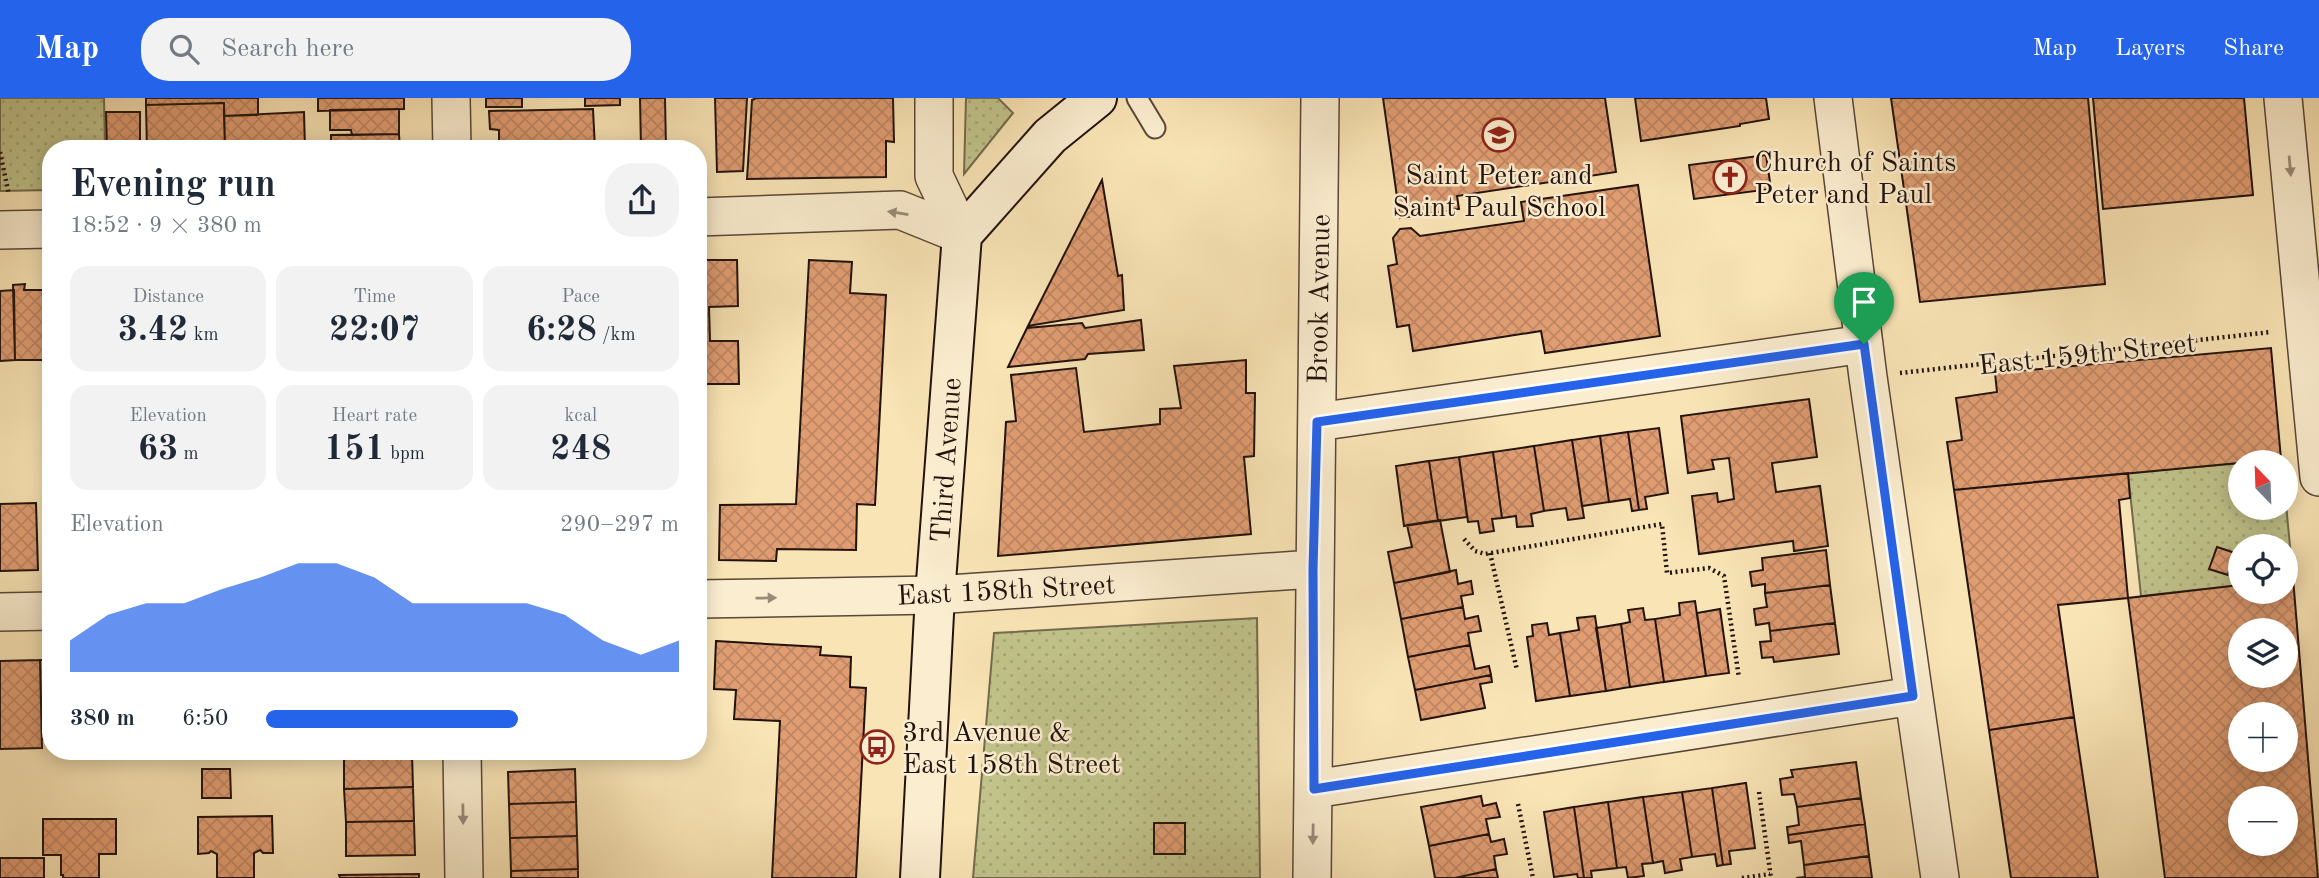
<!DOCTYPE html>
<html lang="en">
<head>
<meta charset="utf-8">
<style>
  :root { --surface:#fff; --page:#f2f2f3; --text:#1f2937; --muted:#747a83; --accent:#2563eb }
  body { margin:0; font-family:"Old Standard TT",serif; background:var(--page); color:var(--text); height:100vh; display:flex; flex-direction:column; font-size:26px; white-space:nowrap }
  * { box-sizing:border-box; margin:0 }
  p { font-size:23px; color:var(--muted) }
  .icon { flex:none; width:38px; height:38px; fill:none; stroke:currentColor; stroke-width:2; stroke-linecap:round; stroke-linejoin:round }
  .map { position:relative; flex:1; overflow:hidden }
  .sheet { position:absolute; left:42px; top:42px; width:665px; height:620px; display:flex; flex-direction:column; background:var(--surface); border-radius:28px; box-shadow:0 4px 18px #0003 }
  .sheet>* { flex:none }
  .needle { width:46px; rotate:337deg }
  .tools { position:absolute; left:2228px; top:352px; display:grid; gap:14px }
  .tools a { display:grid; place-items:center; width:70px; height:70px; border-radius:50%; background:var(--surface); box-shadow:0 4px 18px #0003; font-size:35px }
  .pin { position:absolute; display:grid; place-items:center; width:60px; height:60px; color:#fff; margin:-72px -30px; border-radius:50% 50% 50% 0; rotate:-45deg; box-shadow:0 0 7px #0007 }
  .pin .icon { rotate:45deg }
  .round { display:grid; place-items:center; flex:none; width:74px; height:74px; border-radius:28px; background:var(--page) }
  .head { display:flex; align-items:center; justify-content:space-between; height:119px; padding:0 28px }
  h1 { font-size:38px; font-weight:700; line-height:52px }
  .figures { display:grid; grid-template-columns:repeat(3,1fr); gap:10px; height:119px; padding:7px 28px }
  .figures div { display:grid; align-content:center; border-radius:18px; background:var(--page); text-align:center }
  .figures b { font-size:35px; font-weight:700 }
  .figures small { font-size:19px; font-weight:400 }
  .figures p { font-size:19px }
  .chart { height:196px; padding:14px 28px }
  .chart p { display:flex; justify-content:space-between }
  .chart svg { width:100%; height:126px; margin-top:7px; fill:var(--accent); opacity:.7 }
  ul { padding:0 28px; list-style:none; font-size:23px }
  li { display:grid; grid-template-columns:112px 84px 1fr; align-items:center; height:52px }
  li i { height:18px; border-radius:9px; background:var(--accent) }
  header { display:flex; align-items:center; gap:42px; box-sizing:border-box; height:98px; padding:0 35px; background:var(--accent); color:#fff }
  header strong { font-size:33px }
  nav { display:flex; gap:38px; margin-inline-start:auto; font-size:24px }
  .search { width:490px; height:63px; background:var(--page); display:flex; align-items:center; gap:18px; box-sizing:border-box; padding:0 24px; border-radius:28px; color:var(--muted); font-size:26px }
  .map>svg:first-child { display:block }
  .park { fill:url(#park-dots); stroke:#726b4c; stroke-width:2 }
  .building { fill:url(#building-cross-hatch); stroke:#22130d; stroke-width:2; fill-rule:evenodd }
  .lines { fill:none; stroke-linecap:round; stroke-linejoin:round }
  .lane-casing { stroke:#584737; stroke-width:23 }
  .street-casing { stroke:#584737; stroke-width:40 }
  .secondary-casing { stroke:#22130d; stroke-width:42 }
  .path { stroke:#22130d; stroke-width:4.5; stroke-dasharray:2 3.5; stroke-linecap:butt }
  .lane { stroke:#fbedcf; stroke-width:19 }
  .street { stroke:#fbedcf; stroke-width:37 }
  .secondary { stroke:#fbedcf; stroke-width:38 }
  .oneway { fill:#998b78 }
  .route-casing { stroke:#fff; stroke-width:14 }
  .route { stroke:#2563eb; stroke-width:9 }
  .labels { text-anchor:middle; stroke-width:5; stroke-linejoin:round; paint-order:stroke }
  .poi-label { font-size:28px; fill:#22130d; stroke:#fbedcf; text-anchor:start }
  .street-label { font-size:28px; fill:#22130d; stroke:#fbedcf }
</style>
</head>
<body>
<header>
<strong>Map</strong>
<div class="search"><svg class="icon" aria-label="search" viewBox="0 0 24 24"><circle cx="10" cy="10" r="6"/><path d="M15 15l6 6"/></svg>Search here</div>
<nav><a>Map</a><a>Layers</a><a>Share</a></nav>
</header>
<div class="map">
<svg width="2319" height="780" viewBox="0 0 2319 780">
  <defs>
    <pattern id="park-dots" width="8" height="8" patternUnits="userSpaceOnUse" patternTransform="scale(1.75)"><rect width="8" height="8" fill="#c1c38b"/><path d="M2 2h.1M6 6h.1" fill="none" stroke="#a6a777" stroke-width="1.8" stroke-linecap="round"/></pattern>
    <pattern id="building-cross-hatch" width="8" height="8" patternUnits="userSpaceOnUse" patternTransform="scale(1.75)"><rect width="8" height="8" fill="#e09d72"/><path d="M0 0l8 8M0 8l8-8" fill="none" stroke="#c08662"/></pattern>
  </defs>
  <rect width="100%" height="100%" fill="#f9e4b5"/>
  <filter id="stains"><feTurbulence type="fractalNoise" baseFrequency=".00286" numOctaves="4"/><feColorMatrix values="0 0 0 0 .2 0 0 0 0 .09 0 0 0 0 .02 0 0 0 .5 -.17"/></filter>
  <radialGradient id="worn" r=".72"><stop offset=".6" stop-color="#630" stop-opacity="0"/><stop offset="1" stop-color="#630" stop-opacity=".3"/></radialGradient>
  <path class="park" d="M0,0H104L105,51H51V92L0,93Z
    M966,0H998L1013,15L964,76Z
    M2240,365V410H2286V406L2293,480L2286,481V448H2240V487L2141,498L2128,375Z
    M1257,520L1260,780H973L994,535Z"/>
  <path class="building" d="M146,0H258V17L224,18V5L146,7Z
    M318,0H404V11L318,13Z
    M486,0H522V9H486Z
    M585,0H620V7L585,8Z
    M640,0H665L666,51H641Z
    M715,0H747L743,73L717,74Z
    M756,0H893L894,44L886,43V79L747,81L752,2Z
    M1383,0H1605L1616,74L1457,98L1459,111L1400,120Z
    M1635,0H1766L1769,21L1740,26V28L1641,43Z
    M1891,0H2088L2105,186L1920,204Z
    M2093,0H2244L2253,97L2103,111Z
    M224,5L225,51H147L146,7Z
    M399,11V36L352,37L351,32H330V12Z
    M593,11L595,51H499V32L490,31L489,13Z
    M106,14H140V51H107Z
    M304,14L305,51H225L224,18Z
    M399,36L400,51H331V37Z
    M1766,57L1771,91L1694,101L1689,67Z
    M1102,82L1118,178L1122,177L1124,212L1028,228Z
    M1638,87L1660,238L1545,255L1541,233L1413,253L1409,227L1397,229L1388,168L1397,166L1393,140L1400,131L1411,130L1420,138L1524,123L1521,104Z
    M698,162H737L738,208L709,209L710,243H738L739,286H698Z
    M809,162L852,164L850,195L886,197L875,407L857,406L856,452L777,451L776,463L719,462L720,407L796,406Z
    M25,186L24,192H46L48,262H15L13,187Z
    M46,186H51V262H48Z
    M14,192L15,262L0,263V193Z
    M1141,222L1144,252L1088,256L1085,261L1008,269L1027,230L1082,225L1085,230Z
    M2271,250L2281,361L1954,392L1947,344L1962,342L1956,300L1997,294L1995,275Z
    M1246,262V295H1255L1254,358L1244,359L1251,436L998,458L1006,324L1016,323L1011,277L1076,270L1084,334L1160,326V311L1181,310L1174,268Z
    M1809,301L1817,359L1772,365L1776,394L1820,388L1828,448L1794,453L1793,443L1699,456L1692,398L1717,395L1718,404L1734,401L1729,360L1712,362L1714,371L1688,375L1681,318Z
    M1659,330L1668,395L1645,399L1647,411L1639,412L1628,334Z
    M1628,334L1639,412L1632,413L1630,401L1609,404L1600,338Z
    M1600,338L1609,404L1582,408L1572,342Z
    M1572,342L1584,420L1568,422L1566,410L1544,413L1534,348Z
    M1534,348L1544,413L1531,416L1533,428L1517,429L1516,418L1502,420L1493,354Z
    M1493,354L1502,420L1492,421L1494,433L1480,435L1478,423L1468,424L1459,359Z
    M1459,359L1467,419L1438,423L1429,363Z
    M1429,363L1438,423L1404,428L1396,368Z
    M2128,375L2130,400L2119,402L2128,500L2058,507L2074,619L1989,632L1954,392Z
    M36,405L38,472L0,473V406Z
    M1440,422L1450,474L1394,485L1388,454L1412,449L1407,427Z
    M2217,449L2235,455L2228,477L2209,471Z
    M1826,452L1830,487L1765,495V486L1752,488L1750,474L1763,472L1762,460Z
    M1456,472L1458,486L1471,483L1473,496L1461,498L1463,509L1401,521L1394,485Z
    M2293,480L2318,780H2165L2128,500L2240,487V494H2286V481ZM2240,532H2286V578H2240ZM2240,616H2286V662H2240ZM2240,700H2286V746H2240Z
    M1830,487L1835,525L1770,533L1769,525L1756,527L1754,511L1767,509L1765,495Z
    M1695,503L1706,578L1664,584L1655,521L1680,517L1679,505Z
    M1463,509L1465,521L1478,518L1481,533L1468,535L1470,547L1408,559L1401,521Z
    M1643,510L1645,522L1655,521L1664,584L1630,589L1621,526L1630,524L1628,512Z
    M1720,511L1729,575L1706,578L1697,515Z
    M1595,518L1606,593L1570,598L1560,535L1579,532L1577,520Z
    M1547,525L1549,537L1560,535L1570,598L1536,603L1527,539L1533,538L1532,527Z
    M1835,525L1839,556L1774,564L1773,559L1762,560L1760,544L1771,543L1770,533Z
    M1621,526L1630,589L1606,593L1596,530Z
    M716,543L821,549L820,557L851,559L850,589L866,590L856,780H772L780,623L734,621L736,592L714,591Z
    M1470,547L1475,571L1489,568L1491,577L1415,592L1408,559Z
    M40,562L42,650L0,651V563Z
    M40,562H51V641H42Z
    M1491,577L1492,584L1480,586L1485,610L1421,622L1415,592Z
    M2074,619L2098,780H2011L1989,632Z
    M344,653H412V656L344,658Z
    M412,656L413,689L344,691V658Z
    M1856,664L1861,700L1797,709L1794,696L1782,697L1780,681L1793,679L1791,672Z
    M202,671H230L231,700H202Z
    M575,671L576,704L509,706L508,674Z
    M1746,685L1755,750L1729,753L1731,766L1723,767L1712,690Z
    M413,689L414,723L346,724L344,691Z
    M1712,690L1723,767L1717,768L1715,756L1692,759L1682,694Z
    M1682,694L1692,759L1680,761L1682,772L1665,775L1663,763L1653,765L1643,699Z
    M1481,698L1483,708L1496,705L1500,719L1486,721L1489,736L1429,748L1421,709Z
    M1643,699L1653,765L1642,766L1644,778L1628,780L1626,769L1617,770L1608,704Z
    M1861,700L1865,726L1788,737L1787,729L1799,727L1797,709Z
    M576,704L577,738L510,740L509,706Z
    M1608,704L1617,770L1591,773L1592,780H1584L1574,709Z
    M1574,709L1584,780H1578L1577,776L1554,779L1544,714Z
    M272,718L273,755H263L260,752L254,755V780H217V756L211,753L209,755L198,756V719Z
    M43,721H116V756H99V780H63V777H61V757H43Z
    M414,723L415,757L346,758V724Z
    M1154,725H1185V756H1154Z
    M1865,726L1869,758L1804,767L1801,743L1789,745L1788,737Z
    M1489,736L1491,744L1504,741L1507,756L1494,758L1496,771L1455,780H1435L1429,748Z
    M577,738L578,771L511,773L510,740Z
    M1869,758L1872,780H1796L1805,779L1804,767Z
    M0,760H44V780H0Z
    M578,771V780H511V773Z
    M1496,771L1498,780H1455Z
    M419,776V780H340L339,777Z"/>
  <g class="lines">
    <defs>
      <path id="lane" d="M1137,0L1155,30"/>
      <path id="street" d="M451,0L452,51
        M934,0V78L962,137
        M1833,0L1868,279L1940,780
        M2283,0L2319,379
        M698,119L900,112L962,137
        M0,132L51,131
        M1317,324L1864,246
        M698,501L935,497L1313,471
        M0,514L51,513
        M462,653L464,780
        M1314,691L1913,598
        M1312,780L1320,0"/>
      <path id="secondary" d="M920,780L935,497L962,137L1050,38L1097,0"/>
    </defs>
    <use href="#lane" class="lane-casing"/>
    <use href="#street" class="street-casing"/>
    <use href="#secondary" class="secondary-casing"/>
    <path class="path" d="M0,54L9,97
      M1900,275L2271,234
      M1464,441L1475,453L1485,456L1662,426L1667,475L1709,470L1724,478L1739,580
      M1490,455L1517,572
      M1759,694L1771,780
      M1518,706L1533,780
      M1742,780L1770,776"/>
    <use href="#lane" class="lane"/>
    <use href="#street" class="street"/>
    <use href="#secondary" class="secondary"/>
  </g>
  <defs><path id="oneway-solid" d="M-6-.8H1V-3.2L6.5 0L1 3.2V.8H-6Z" transform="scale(1.75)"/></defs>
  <g class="oneway">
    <use href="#oneway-solid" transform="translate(2290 68) rotate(85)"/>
    <use href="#oneway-solid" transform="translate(898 115) rotate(-171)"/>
    <use href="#oneway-solid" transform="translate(766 500) rotate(-1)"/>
    <use href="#oneway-solid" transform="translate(463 716) rotate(89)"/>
    <use href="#oneway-solid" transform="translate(1313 736) rotate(91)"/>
  </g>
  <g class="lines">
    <defs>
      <path id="route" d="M1864,246L1913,598L1314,691L1313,471L1317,324Z"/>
    </defs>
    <use href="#route" class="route-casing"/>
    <use href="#route" class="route"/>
  </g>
  <defs>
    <symbol id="school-ring" viewBox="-11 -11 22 22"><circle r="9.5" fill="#fbedcf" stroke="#8f2418" stroke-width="1.5"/><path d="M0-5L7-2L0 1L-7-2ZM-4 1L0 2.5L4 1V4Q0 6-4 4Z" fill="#8f2418"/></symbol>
    <symbol id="church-ring" viewBox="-11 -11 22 22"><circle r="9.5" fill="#fbedcf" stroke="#8f2418" stroke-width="1.5"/><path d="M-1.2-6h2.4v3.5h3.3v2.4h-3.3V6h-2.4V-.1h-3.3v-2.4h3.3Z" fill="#8f2418"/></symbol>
    <symbol id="bus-ring" viewBox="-11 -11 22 22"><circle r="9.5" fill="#fbedcf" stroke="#8f2418" stroke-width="1.5"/><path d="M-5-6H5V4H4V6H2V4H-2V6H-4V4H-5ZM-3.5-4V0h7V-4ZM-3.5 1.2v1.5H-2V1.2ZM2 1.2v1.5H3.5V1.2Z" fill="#8f2418"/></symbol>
  </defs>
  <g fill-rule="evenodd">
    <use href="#school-ring" x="1480" y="18" width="38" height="38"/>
    <use href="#church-ring" x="1711" y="60" width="38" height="38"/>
    <use href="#bus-ring" x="858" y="630" width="38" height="38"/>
  </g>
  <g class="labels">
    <g class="poi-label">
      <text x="1754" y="73">Church of Saints<tspan x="1754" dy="32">Peter and Paul</tspan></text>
      <text x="1499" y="86" text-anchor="middle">Saint Peter and<tspan x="1499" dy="32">Saint Paul School</tspan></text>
      <text x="902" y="643">3rd Avenue &amp;<tspan x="902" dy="32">East 158th Street</tspan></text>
    </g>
    <g class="street-label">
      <text transform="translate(1318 201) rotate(-89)" y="10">Brook Avenue</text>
      <text transform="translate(2087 255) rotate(-6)" y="10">East 159th Street</text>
      <text transform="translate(945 362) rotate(-86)" y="10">Third Avenue</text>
      <text transform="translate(1006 491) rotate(-3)" y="10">East 158th Street</text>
    </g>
  </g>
  <rect width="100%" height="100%" filter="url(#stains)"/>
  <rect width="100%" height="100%" fill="url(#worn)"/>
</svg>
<div class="tools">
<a><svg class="needle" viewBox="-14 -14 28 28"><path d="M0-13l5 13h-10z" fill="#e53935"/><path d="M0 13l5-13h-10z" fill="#747a83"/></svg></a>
<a><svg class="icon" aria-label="locate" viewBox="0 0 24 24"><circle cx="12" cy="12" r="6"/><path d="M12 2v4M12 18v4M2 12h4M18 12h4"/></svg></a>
<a><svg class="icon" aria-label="layers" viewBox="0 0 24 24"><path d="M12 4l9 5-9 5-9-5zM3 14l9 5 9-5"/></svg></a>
<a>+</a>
<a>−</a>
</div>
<div class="pin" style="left:1864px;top:246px;background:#1e9e55"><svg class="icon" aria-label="arrive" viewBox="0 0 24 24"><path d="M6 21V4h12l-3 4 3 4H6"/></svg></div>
<section class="sheet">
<div class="head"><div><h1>Evening run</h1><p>18:52 · 9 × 380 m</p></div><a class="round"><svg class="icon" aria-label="share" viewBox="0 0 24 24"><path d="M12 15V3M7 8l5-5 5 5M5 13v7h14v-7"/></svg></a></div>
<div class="figures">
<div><p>Distance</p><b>3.42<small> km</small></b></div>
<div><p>Time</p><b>22:07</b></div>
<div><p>Pace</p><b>6:28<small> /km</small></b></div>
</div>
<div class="figures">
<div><p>Elevation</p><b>63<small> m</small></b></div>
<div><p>Heart rate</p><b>151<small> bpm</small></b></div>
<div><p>kcal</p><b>248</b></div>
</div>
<div class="chart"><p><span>Elevation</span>290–297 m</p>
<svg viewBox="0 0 160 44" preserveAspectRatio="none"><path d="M0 44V33L10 24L20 20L30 20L40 15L50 11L60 6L70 6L80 11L90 20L100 20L110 20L120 20L130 24L140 33L150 38L160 33V44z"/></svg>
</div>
<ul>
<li><b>380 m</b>6:50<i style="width:61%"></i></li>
</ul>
</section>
</div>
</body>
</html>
